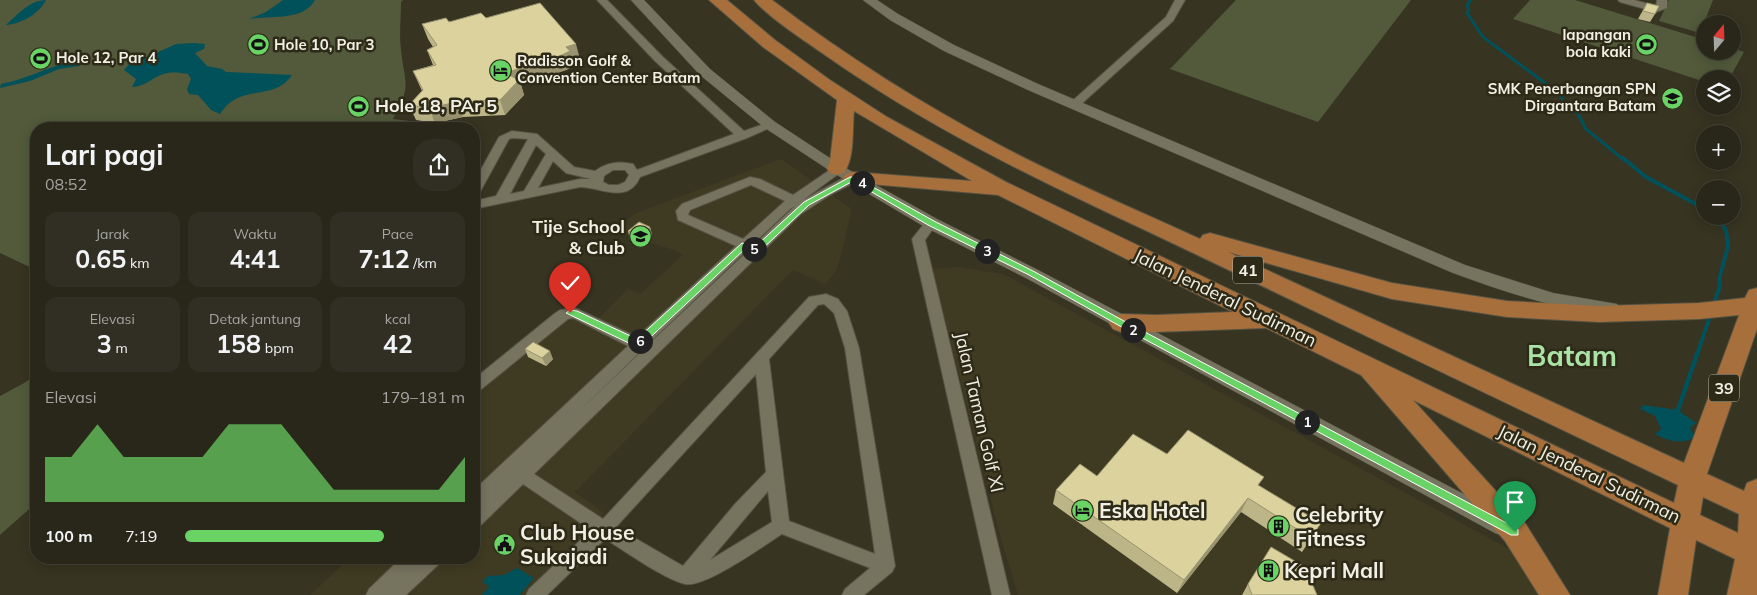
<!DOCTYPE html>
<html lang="id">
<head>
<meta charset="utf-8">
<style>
  :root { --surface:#29271a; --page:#312f23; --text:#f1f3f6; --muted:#a5a5a2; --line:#454439; --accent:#69d465 }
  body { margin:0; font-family:Mulish,sans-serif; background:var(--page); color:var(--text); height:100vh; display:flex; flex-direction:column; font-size:19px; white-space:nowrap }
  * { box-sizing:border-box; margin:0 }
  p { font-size:16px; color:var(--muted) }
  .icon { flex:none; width:28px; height:28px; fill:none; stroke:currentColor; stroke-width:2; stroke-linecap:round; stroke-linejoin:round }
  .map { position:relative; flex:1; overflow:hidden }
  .panel { position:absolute; left:30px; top:122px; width:450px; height:442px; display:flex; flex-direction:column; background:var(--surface); border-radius:20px; box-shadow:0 2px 12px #0003,0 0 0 1px var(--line) }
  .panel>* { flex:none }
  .needle { width:32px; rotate:19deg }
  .buttons { position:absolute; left:1696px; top:15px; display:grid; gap:10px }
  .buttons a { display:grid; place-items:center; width:45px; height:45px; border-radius:50%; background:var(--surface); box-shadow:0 2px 12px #0003,0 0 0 1px var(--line); font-size:25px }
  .pin { position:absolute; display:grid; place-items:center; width:42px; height:42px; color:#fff; margin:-51px -21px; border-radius:50% 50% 50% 0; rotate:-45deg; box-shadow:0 0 5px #0007 }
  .pin .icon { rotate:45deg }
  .km { position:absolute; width:25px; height:25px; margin:-12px; border-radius:50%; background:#222; color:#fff; font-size:14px; line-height:25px; text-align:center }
  .round { display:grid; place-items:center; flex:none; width:52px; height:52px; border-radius:20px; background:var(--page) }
  .overview { display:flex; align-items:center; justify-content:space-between; height:85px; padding:0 15px }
  h1 { font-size:28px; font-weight:700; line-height:38px }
  .figures { display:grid; grid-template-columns:repeat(3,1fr); gap:8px; height:85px; padding:5px 15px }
  .figures div { display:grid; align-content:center; border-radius:12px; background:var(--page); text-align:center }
  .figures b { font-size:25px; font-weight:700 }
  .figures small { font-size:14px; font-weight:400 }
  .figures p { font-size:14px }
  .chart { height:140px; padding:10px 15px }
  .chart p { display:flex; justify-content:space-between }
  .chart svg { width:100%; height:90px; margin-top:5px; fill:var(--accent); opacity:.7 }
  ul { padding:0 15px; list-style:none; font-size:16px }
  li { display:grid; grid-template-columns:80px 60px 1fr; align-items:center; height:38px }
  li i { height:12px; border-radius:6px; background:var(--accent) }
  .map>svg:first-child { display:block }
  .built { fill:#3f3b22 }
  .green { fill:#525a3b }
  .water { fill:#01515a }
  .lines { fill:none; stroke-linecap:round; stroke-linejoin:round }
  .stream-far2 { stroke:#01515a; stroke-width:3 }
  .stream-far1 { stroke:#01515a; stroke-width:4 }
  .stream { stroke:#01515a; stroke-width:4.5 }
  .minor-casing { stroke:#555243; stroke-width:2 }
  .tertiary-casing { stroke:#555243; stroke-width:1 }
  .trunk-casing { stroke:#555243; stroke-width:2 }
  .minor { fill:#76735f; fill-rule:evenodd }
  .tertiary { fill:#76735f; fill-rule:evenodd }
  .trunk { fill:#a66f3c; fill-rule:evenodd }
  .wall { fill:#bcb588 }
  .shaded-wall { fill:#99936f }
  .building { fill:#dbd29e; stroke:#99936f }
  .route { fill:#69d465; stroke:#fff }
  .labels { text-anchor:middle; stroke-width:5; stroke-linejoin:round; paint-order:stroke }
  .far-poi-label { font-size:15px; font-weight:bold; fill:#f2f0e5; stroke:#2d2a18; text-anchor:start }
  .shield { fill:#2d2a18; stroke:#b7b5a8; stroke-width:1 }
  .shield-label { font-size:16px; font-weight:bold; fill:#f2f0e5 }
  .poi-label { font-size:18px; font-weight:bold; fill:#f2f0e5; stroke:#2d2a18; text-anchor:start }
  .street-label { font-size:18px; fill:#f2f0e5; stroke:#2d2a18 }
  .near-poi-label { font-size:21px; font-weight:bold; fill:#f2f0e5; stroke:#2d2a18; text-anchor:start }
  .town-label { font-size:28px; font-weight:bold; fill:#abe3a7; stroke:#2d2a18 }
</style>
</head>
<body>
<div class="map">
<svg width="1757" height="595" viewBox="0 0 1757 595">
  <rect width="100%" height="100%" fill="#373422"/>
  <path class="built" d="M781,159L852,209L837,270L825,284L793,270L575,492L604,513L524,595H310L349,559H474V390L569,308L596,321L628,289L640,294L683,255L674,250L613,231L636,213Z
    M958,267L1003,274L1511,550L1541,595H1018L1000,535L932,269Z"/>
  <path class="green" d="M0,0H403L401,2C401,18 399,35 401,50C405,86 412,84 393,119L441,125L438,129H36V270L0,253Z
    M1236,0H1411L1318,122L1170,69Z
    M1530,0H1575L1705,40V51H1732L1733,48L1744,52L1729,79H1705V82L1513,19Z
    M1669,0H1713L1700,33L1659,21Z
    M36,373V503L0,535V396L26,382Z"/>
  <path class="water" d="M46,0C39,14 21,24 6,25C17,15 30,0 46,0Z
    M283,0H315C303,22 270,15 249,19L266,12Z
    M193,43L205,44L204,49L195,53L207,66L222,69L226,72L292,75C275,99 251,87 231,102C226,105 223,110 220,114L211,110L198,95L189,94L187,89L191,79L188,74C182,73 174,72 168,73C153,75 149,86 132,87L136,79L124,70L136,56L147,57L176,44Z
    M70,62H80L79,66L59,69L30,81L0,88L1,84C25,80 47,67 70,62Z
    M1643,405L1678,410L1696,423L1690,428L1695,437C1682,445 1667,441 1655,434L1661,429L1655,416L1640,409Z
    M517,568L534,578L520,595H482L489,586L482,582L488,576L504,575Z"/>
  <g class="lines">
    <path class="stream-far2" d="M1471,0L1467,5L1469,10L1467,13L1483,37L1561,95L1564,104L1578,114L1586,129L1624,160"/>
    <path class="stream-far1" d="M1623,158L1646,177L1705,209
      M1714,304L1720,286L1719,280L1728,246L1726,230L1715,216
      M1697,355L1711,313"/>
    <path class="stream" d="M1678,410L1697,354"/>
    <defs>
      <path id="minor" d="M597,0H607L663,57L744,131L770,122L776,125L747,138L640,177C628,205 600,187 580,187L474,209V201L496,196L528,139L513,138L509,139L480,192L474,196V182L499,137L512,131L537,134L574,167L595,171C607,162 620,161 633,164L637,170L734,134L655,61ZM536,145L546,154L524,191L510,194ZM553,161L566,173L591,179H580L538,188ZM613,170H625L629,175L625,182L618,185H609L603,182L604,176Z
        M1175,0H1185L1173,21L1078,107H1070L1068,105L1070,103L1166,17Z
        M1618,0H1634L1656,6L1657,0H1667V8L1656,12L1620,2Z
        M837,165L841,166L843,169L841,172L803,200L849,175H857L859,178L857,181L830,195L801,214L534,474L603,519L809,297L826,294L838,299L847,311L859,348L895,566L892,572L864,595H842L845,589L870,568L782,534C763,546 705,588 685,584C662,578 627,552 605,539L547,595H526L529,589L591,530L523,484L480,526L474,528V510L479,505L474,507V490L628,346L573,318L568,319L479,391L474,393V379L554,314L560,310L575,308L637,337L736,246L678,220L676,211L682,204L750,177L760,179L793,195ZM751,185L785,201L743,239L688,215L690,210ZM795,206L755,244L754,243L790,209ZM747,250L748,251L649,344V343ZM824,304L834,313L845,348L875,554L789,521L769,359L818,305ZM641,351V352L573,417ZM756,374L766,472L735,504L683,566L616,527ZM768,491L772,522L710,560Z
        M931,219L937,223L925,240L1010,595H992L912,239L927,220Z
        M400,559H441L438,565L406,595H366L369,589Z"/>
      <path id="tertiary" d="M631,0H644L710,69L775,122L842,166L937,219L1038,270L1511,519L1514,526L1511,533L1503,536L1495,533L1026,278L925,227L832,172L765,128L700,75Z
        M863,0H877L898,14L954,45L1038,84L1465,265L1553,293L1611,303L1617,304L1620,309L1617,314L1611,315C1556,309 1505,292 1453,273L1028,90L944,51L890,20Z"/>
      <path id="trunk" d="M709,0H727L775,40L830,80L887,117L1006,182L1674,503L1678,485C1501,401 1324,315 1147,231C1035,179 926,126 825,55C805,41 768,17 754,0H772C846,56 923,105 1005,148C1068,181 1135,209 1200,239L1203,235L1210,233L1392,283L1507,301L1599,306L1699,303L1745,298L1749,290L1757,288V329L1707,474L1744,491L1747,483L1757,479V595H1727L1735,559L1696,540L1688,595H1658L1670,528L1413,400L1525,523L1570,595H1539L1505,541L1361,375L1266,328L1156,332H1121L1113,329L1109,323L1113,317L1121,314L1156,315L1233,312L998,195L846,182L843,178L846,174L853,172L972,181L854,111C852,131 855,157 844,173L837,175L830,173L827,169L830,161L837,100L763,47ZM1228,252L1392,299L1507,317L1599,322L1699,319L1739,315L1684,463ZM1703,497L1739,514L1738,533L1700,515Z"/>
    </defs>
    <use href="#minor" class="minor-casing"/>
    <use href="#tertiary" class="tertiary-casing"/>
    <use href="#trunk" class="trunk-casing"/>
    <use href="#minor" class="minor"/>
    <use href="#tertiary" class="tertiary"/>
    <use href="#trunk" class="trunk"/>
  </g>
  <path class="wall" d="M1647,3L1655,14L1650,22L1638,19Z
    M486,18L580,59L573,62L574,66L566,70L521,85L524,95L505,115L463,117L435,123L416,120L409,105L422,91L413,71L433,65L427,50L433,47L428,39L422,24Z
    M650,227L652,235L642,244L630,239L628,231Z
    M525,349L553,359L546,366L528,357Z
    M1167,454L1259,486L1312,537L1302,552L1241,512L1177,593L1053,504L1056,490Z
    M1248,584L1317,595H1242Z"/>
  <path class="shaded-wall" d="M576,44L580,59L573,62L574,66L566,70L521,85L524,95L505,115L500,100L505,73L566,47Z
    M457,102L463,117L435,123L429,108Z
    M650,227L652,235L642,244L640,236Z
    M550,351L553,359L546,366L542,358Z
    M1248,498L1241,512L1177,593L1184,580Z"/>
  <path class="building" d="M540,3L576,44L566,47L570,51L562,55L505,73L519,80L500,100L457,102L429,108L409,105L423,90L413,71L436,65L427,50L437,45L422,24L446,18L449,22L481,13L486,18Z
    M1647,3L1659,6L1655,14L1643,11Z
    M639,222L650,227L640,236L628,231Z
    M533,342L550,351L542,358L525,349Z
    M1188,430L1264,477L1258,485L1321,523L1311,538L1248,498L1184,580L1056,490L1080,464L1097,476L1133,434L1167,454Z
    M1271,547L1305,567L1317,595H1252L1248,584Z"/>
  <path class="route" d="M850,177H855L934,221L1035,272L1124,321L1518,529V535H1511L1118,325L1029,275L928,225L853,181L809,205L759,252L746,248L641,346H635L566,313L570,310L577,311L637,339L742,243L756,246L804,202Z"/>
  <defs>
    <symbol id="stadium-disc" viewBox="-11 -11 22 22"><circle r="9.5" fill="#69d465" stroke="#2d2a18"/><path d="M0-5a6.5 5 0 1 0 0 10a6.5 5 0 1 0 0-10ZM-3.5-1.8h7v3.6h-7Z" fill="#111"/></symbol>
    <symbol id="hotel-disc" viewBox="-11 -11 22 22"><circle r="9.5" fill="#69d465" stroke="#2d2a18"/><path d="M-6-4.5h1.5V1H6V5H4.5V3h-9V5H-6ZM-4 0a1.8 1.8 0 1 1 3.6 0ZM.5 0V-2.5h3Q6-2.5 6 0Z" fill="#111"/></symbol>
    <symbol id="school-disc" viewBox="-11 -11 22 22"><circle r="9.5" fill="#69d465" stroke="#2d2a18"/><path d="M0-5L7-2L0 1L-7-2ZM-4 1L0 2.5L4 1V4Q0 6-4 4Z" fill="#111"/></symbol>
    <symbol id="building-disc" viewBox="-11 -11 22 22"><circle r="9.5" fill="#69d465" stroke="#2d2a18"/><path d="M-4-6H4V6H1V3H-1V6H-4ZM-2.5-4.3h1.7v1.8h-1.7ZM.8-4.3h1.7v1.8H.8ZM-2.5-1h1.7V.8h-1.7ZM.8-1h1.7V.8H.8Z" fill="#111"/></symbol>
    <symbol id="civic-disc" viewBox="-11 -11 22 22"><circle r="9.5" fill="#69d465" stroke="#2d2a18"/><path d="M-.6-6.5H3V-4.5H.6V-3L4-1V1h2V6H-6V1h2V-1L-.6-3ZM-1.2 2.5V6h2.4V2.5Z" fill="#111"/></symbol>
  </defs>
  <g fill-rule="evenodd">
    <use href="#stadium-disc" x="1634" y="32" width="25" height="25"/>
    <use href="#stadium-disc" x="246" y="32" width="25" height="25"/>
    <use href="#stadium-disc" x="28" y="46" width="25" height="25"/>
    <use href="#hotel-disc" x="488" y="58" width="25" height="25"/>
    <use href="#school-disc" x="1660" y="86" width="25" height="25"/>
    <use href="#stadium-disc" x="346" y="94" width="25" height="25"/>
    <use href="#school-disc" x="628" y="224" width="25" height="25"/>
    <use href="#hotel-disc" x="1070" y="498" width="25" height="25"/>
    <use href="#building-disc" x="1266" y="514" width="25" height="25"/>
    <use href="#civic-disc" x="492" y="532" width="25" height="25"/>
    <use href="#building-disc" x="1256" y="558" width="25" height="25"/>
  </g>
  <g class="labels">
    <g class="far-poi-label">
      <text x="1631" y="40" text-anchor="end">lapangan<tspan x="1631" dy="17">bola kaki</tspan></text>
      <text x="274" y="50">Hole 10, Par 3</text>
      <text x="56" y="63">Hole 12, Par 4</text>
      <text x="517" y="66">Radisson Golf &amp;<tspan x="517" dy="17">Convention Center Batam</tspan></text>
      <text x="1656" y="94" text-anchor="end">SMK Penerbangan SPN<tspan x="1656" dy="17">Dirgantara Batam</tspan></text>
    </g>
    <g class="shield">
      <rect x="1233" y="256.5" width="30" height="27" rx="4"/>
      <rect x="1709" y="374.5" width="30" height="27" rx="4"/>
    </g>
    <g class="shield-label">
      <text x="1248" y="276">41</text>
      <text x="1724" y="394">39</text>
    </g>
    <g class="poi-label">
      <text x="375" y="112">Hole 18, PAr 5</text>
      <text x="625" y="233" text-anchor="end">Tije School<tspan x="625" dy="21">&amp; Club</tspan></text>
    </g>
    <g class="street-label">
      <text transform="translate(1225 298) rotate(26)" y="6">Jalan Jenderal Sudirman</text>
      <text transform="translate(979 412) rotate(77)" y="6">Jalan Taman Golf XI</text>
      <text transform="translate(1589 474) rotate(26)" y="6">Jalan Jenderal Sudirman</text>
    </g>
    <g class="near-poi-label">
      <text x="1099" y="518">Eska Hotel</text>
      <text x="1295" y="522">Celebrity<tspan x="1295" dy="24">Fitness</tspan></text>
      <text x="520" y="540">Club House<tspan x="520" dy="24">Sukajadi</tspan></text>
      <text x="1284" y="578">Kepri Mall</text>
    </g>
    <g class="town-label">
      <text x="1572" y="366">Batam</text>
    </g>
  </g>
</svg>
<div class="buttons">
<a><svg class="needle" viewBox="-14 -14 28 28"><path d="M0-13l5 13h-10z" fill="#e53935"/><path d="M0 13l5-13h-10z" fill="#a5a5a2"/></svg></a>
<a><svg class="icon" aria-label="layers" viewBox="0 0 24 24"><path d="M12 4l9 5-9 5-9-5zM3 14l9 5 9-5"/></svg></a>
<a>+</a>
<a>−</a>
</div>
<div class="pin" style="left:1515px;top:532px;background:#1e9e55"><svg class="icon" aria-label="arrive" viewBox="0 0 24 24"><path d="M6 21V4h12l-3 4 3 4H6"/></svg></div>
<div class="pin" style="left:570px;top:313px;background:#d93025"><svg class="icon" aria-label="check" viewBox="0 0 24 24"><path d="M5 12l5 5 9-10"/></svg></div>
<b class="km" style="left:1307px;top:422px">1</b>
<b class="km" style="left:1133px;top:330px">2</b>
<b class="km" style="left:987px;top:251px">3</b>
<b class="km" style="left:862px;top:183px">4</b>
<b class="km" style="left:754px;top:249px">5</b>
<b class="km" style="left:640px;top:341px">6</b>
<section class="panel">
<div class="overview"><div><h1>Lari pagi</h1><p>08:52</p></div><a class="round"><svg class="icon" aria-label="share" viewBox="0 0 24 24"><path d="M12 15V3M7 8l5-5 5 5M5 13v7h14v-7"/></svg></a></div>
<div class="figures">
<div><p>Jarak</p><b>0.65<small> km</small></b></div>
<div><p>Waktu</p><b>4:41</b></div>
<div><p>Pace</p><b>7:12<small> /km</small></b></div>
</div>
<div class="figures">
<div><p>Elevasi</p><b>3<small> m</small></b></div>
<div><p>Detak jantung</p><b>158<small> bpm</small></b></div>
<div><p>kcal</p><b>42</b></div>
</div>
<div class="chart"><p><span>Elevasi</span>179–181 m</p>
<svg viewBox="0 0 160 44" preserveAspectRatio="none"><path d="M0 44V22L10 22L20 6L30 22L40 22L50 22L60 22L70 6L80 6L90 6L100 22L110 38L120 38L130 38L140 38L150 38L160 22V44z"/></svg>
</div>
<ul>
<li><b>100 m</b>7:19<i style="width:71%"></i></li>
</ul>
</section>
</div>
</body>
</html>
